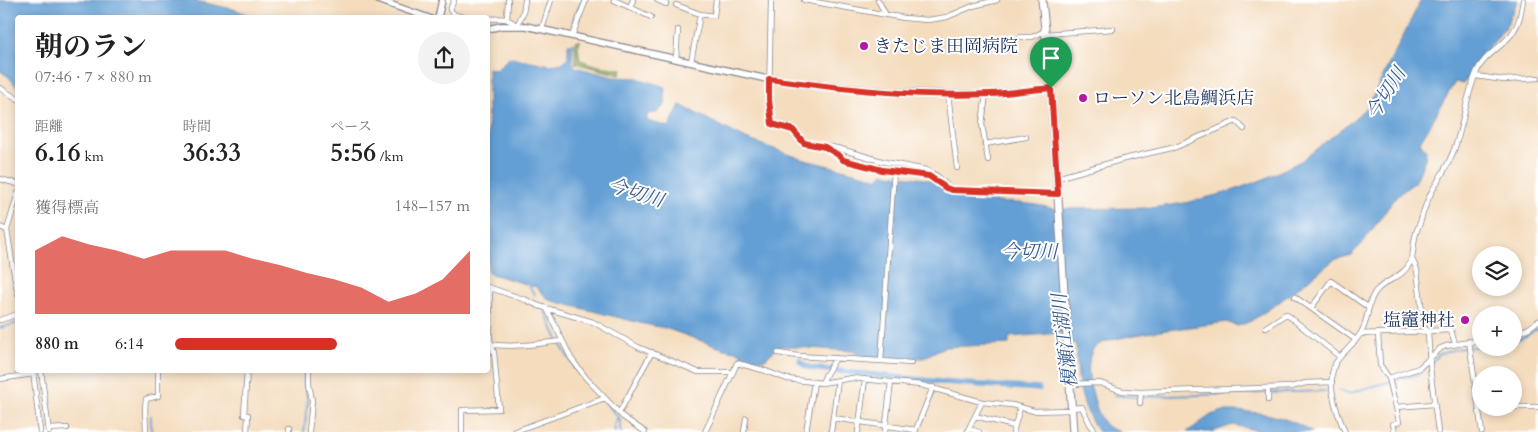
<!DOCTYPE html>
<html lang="ja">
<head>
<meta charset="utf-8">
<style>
  :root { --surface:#fff; --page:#f2f2f2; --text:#222; --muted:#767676; --accent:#d93025 }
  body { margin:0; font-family:Cardo,"Noto Serif JP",serif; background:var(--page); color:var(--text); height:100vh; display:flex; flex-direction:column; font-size:19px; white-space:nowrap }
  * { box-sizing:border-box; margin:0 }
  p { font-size:16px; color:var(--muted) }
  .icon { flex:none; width:28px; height:28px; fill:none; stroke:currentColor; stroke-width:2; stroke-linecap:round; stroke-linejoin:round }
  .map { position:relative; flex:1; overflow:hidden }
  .side { position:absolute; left:15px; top:15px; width:475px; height:358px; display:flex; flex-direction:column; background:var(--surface); border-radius:5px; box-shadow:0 2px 8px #0003 }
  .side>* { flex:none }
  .tools { position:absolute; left:1472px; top:246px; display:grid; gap:10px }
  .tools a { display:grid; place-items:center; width:50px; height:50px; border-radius:50%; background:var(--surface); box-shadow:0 2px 8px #0003; font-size:25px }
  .pin { position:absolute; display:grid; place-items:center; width:42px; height:42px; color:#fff; margin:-51px -21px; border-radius:50% 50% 50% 0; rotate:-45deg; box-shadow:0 0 5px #0007 }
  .pin .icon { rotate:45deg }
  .round { display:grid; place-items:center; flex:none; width:52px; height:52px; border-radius:26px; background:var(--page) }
  .head { display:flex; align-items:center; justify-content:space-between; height:85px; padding:0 20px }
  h1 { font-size:28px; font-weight:700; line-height:38px }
  .metrics { display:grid; grid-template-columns:repeat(3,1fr); gap:8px; height:85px; padding:5px 20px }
  .metrics div { display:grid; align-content:center }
  .metrics b { font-size:25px; font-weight:700 }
  .metrics small { font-size:14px; font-weight:400 }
  .metrics p { font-size:14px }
  .chart { height:140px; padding:10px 20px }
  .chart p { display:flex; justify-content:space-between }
  .chart svg { width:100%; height:90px; margin-top:5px; fill:var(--accent); opacity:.7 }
  ul { padding:0 20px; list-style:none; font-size:16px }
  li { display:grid; grid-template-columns:80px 60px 1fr; align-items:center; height:38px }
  li i { height:12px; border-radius:6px; background:var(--accent) }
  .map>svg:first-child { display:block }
  .forest { fill:#8ca657; stroke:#546a5a }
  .water { fill:#649fd4; stroke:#406799 }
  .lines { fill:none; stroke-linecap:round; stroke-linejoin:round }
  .stream { stroke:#649fd4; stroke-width:2 }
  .canal { stroke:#649fd4; stroke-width:5.5 }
  .minor-casing { stroke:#88868e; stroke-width:6 }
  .tertiary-casing { stroke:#88868e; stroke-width:8 }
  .primary-casing { stroke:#88868e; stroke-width:9 }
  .minor { stroke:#fff; stroke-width:4.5 }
  .tertiary { stroke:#fff; stroke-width:5.5 }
  .primary { stroke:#fff; stroke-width:7 }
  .route-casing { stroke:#fff; stroke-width:10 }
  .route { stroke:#d93025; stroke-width:6 }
  .poi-dot { fill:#b5179e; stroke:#fff; stroke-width:2 }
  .labels { text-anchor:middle; stroke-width:4; stroke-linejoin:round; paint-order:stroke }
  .poi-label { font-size:18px; fill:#1b2f5e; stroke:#fff; text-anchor:start }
  .water-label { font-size:19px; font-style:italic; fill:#385c8d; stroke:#fff }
</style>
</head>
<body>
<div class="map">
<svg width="1538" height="432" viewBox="0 0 1538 432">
  <rect width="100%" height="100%" fill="#fff"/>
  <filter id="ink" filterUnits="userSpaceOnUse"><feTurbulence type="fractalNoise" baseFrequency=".02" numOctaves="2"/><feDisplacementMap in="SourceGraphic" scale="10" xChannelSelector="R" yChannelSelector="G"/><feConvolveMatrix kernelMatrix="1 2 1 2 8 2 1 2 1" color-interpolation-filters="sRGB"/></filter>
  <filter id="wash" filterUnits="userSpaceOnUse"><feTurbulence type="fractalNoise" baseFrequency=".0096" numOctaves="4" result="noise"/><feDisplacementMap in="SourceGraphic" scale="20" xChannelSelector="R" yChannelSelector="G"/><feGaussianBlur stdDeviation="1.12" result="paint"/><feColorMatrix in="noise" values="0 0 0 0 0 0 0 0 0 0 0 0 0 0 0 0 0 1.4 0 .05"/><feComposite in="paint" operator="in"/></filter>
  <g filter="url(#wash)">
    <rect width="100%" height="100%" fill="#f4dcbd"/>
    <path class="forest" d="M575,41H581L578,46L580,60L599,66L622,69L620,75L575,63Z"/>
    <path class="water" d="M0,0H191L233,9L257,17L18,18L17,87L8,76L0,71Z
      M1421,0H1518L1507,24L1463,84L1455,82L1420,142L1426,151L1425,159L1416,181L1396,197L1360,246L1351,255L1334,260L1278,303L1251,321L1238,326L1226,322C1204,326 1107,335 1095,347C1086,356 1088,380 1092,391C1095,401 1098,419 1107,426C1110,429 1116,430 1121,432H1098C1079,402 1077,379 1076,344L1072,343L1062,333L1009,337V344L944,347L923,358L861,356L852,351L779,346L764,360L741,357V352L724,349L665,328L644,324L549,300L536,287L488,273V68L496,70L510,57L551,65L562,63L568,57V44L573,43L572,61L575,67L613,77L637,78L665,87V105L657,113L647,114V121L669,127L680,105L746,139L805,160L874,177L877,179L883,173L931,180L951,195L991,199L995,202C1016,203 1035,203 1054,209L1150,208L1185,203L1229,192L1264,179L1301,161L1347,125L1368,106Z
      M1223,411C1256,411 1283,414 1312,432H1265L1233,425L1211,432H1187L1211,415Z"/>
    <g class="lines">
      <path class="stream" d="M573,21L582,0
        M527,283L535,295
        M545,312C555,333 564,355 580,373
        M0,328L18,323
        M1514,341L1528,335L1538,328
        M37,370L44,432
        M939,384L941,382
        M1338,390C1346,393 1347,396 1356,391L1418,374L1440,354L1456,349L1481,346
        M1114,395L1136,397L1326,391
        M603,399L620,419V431L622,432
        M151,432V416
        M304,432L308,400L304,383L305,370
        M615,432L614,425L618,417
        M918,432L935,391"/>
      <path class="canal" d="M800,361C805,368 811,368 819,369L941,382L1039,389"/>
    </g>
  </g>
  <g filter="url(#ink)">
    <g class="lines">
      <defs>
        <path id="minor" d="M454,0L450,10L455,15L468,18
          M614,0L651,17
          M657,0L666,4
          M771,0L769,100L772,124L793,130L804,143L837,148L885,162L926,170L937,176L952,190
          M804,0L904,18L928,20L947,17L973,6L997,0
          M878,0L886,15
          M676,5L700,14
          M630,7L633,0
          M488,19C500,18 508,17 517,26L523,13L525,0
          M507,19L508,0
          M542,29L551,0
          M1045,34L1113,29
          M572,36L586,0
          M1020,37H1032L1045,31
          M676,59L678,30
          M691,62L700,14L714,16L716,0
          M1476,76L1504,80L1538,78
          M0,88L18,99
          M948,94L957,168
          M986,94L982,124L988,160
          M985,144L1026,137
          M827,148L840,156L843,161L882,170L929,176L946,188L952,190L1058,194
          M1057,178L1124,159L1176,147L1236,121L1244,129
          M0,179L18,184
          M0,227L7,230L18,193
          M7,230C11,252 13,273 18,294
          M1412,259L1417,270L1424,328L1428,331L1430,367L1438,432
          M488,287L526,300L539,306L593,322L638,347L698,372H733L705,432
          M1295,297L1356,340
          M1311,308L1331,281L1369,308
          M547,309L571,358L586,378L623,417L645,432
          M0,320L18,314
          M1266,327L1286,314L1340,357
          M1378,333L1380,365L1389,378L1396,407L1434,404
          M1361,334L1451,330L1455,344
          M1514,335L1529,328L1538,321
          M1469,341L1482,432
          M488,344C511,348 538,344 561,341
          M778,353L798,356L881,361L894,171
          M881,361L911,363
          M33,370L40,432
          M41,370L49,432
          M247,370L244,415H248L247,432
          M309,370V383L312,401L309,432
          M733,372L737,363L763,370L787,379L822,383L852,378L921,385L982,402L1012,405L1034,411L1071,410
          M1389,378L1419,368L1441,348L1446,346L1481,340
          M0,379L33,374
          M822,383L826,374L836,358
          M1070,384L1100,383L1122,391L1141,392L1291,387L1306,383L1332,382
          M1268,388V400
          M1140,403L1141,392
          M1514,407H1538
          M1071,408L1082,407L1090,424L1096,432
          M619,413L652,352
          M975,416L1014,426
          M833,418L916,430
          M49,429L67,428
          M969,429L979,432
          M146,432C146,421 144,410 146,399L158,396V370
          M289,432V429
          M462,432V410L499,409L494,353L490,340V288
          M513,432L605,398
          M744,432L746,418
          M806,432L814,382
          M831,432L838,380
          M858,432L865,379
          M885,432L891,382
          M915,432L933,387
          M967,432L982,402
          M1013,432L1020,408
          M1345,432C1337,413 1327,386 1334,366C1338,355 1356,344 1362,331C1369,318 1367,299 1378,289C1388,279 1403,277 1410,263C1414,255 1413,246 1415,237C1416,232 1418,227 1420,223C1423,212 1427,201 1432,191C1440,177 1450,163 1455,147C1464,122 1466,96 1477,71C1485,54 1503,47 1513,32C1520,23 1521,11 1523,0
          M1395,432L1393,424L1399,422L1396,407"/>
        <path id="tertiary" d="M378,0L429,18
          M438,18L442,0
          M488,29L501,26H526L767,79L813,85L893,92L948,94H991L1051,88"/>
        <path id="primary" d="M1042,0L1051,88L1073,432"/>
      </defs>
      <use href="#minor" class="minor-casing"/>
      <use href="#tertiary" class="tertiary-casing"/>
      <use href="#primary" class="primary-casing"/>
      <use href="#minor" class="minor"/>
      <use href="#tertiary" class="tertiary"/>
      <use href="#primary" class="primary"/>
    </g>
  </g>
  <g class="lines" filter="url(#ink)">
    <defs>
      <path id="route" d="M769,79C842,89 916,97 990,94C1010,93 1030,90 1051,88L1058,194L952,190L946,188L929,176L882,170L843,160L840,156L825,147L804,143L793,130L772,124L769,100Z"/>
    </defs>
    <use href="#route" class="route-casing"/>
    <use href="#route" class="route"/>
  </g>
  <g class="poi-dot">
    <circle cx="864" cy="46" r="5"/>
    <circle cx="1083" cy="98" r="5"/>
    <circle cx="1465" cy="320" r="5"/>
  </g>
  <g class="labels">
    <g class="poi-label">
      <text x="874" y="52">きたじま田岡病院</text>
      <text x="1093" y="104">ローソン北島鯛浜店</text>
      <text x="1455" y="326" text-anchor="end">塩竈神社</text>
    </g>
    <g class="water-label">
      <text transform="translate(1385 93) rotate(-58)" y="7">今切川</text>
      <text transform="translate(636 192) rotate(17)" y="7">今切川</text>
      <text x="1029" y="258">今切川</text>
      <text transform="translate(1064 341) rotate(-97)" y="7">榎瀬江湖川</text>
    </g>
  </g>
</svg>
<div class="tools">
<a><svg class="icon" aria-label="layers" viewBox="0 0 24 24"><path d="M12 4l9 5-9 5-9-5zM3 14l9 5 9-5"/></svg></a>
<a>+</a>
<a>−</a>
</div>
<div class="pin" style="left:1051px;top:88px;background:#1e9e55"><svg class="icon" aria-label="arrive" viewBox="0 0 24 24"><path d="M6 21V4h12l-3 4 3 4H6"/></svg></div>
<section class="side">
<div class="head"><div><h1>朝のラン</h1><p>07:46 · 7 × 880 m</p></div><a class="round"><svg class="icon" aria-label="share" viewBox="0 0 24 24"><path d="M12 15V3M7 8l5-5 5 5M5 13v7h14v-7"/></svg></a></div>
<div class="metrics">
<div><p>距離</p><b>6.16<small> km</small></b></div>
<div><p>時間</p><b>36:33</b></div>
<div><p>ペース</p><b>5:56<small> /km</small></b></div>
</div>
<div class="chart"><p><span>獲得標高</span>148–157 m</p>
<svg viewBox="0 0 160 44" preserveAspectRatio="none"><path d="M0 44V13L10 6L20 10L30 13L40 17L50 13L60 13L70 13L80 17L90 20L100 24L110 27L120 31L130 38L140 34L150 27L160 13V44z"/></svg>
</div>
<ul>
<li><b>880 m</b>6:14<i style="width:55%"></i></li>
</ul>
</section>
</div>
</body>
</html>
